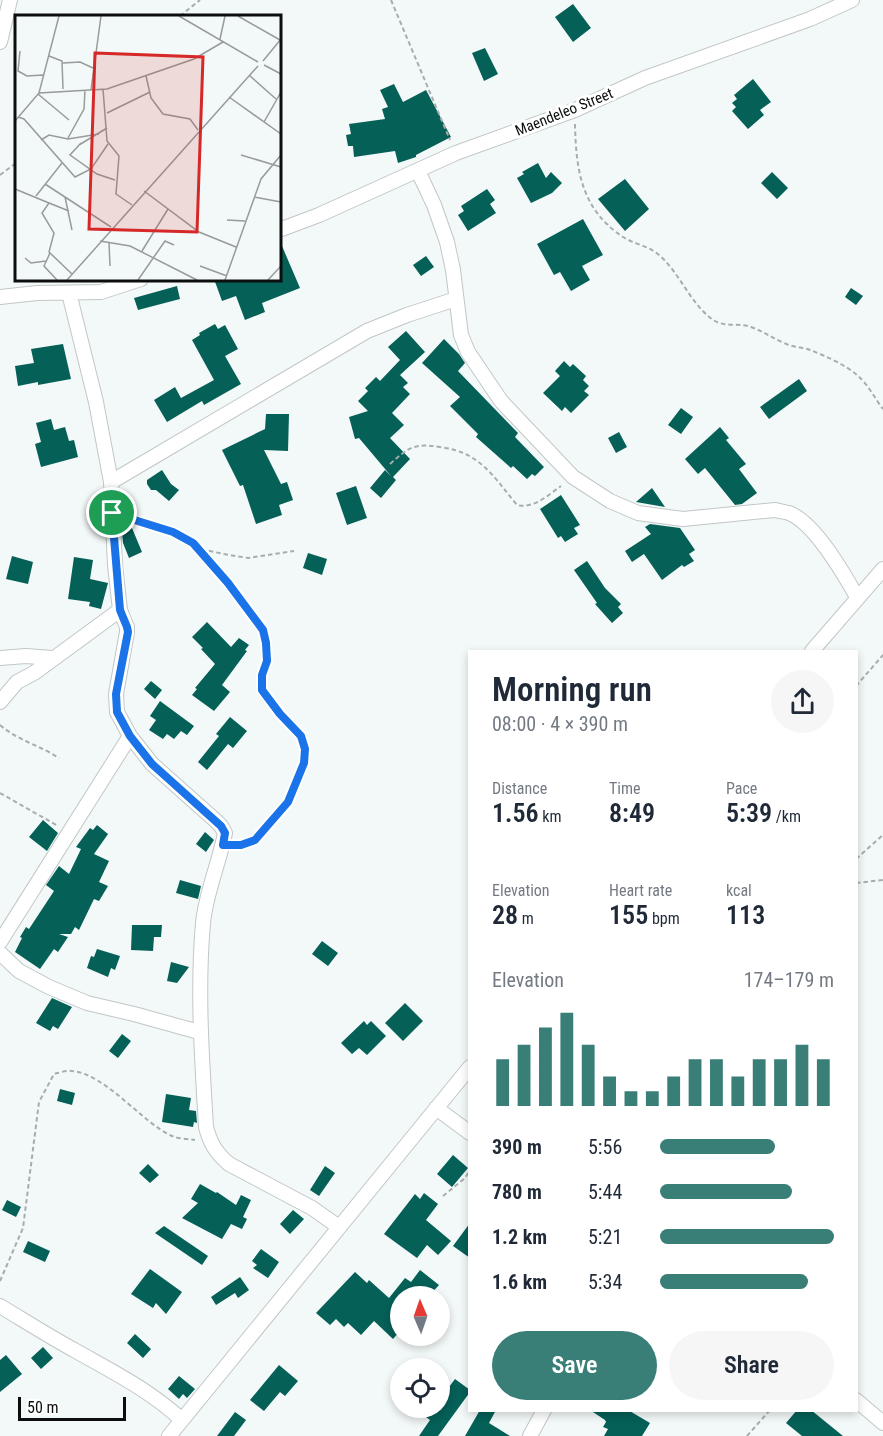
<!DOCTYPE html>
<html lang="en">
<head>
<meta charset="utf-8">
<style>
  :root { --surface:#fff; --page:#f6f6f7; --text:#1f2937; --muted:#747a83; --accent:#397f77 }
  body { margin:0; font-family:"Roboto Condensed",sans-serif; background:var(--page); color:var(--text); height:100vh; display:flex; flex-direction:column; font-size:22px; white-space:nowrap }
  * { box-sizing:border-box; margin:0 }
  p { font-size:20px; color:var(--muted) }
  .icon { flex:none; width:33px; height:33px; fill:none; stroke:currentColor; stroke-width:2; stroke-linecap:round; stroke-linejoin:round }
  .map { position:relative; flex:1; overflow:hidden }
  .drawer { position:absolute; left:468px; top:650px; width:390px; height:762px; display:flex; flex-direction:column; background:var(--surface); border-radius:0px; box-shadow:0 3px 9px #0003 }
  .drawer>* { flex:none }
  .needle { width:39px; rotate:358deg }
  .buttons { position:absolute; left:390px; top:1286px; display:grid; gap:12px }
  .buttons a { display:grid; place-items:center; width:60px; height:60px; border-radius:50%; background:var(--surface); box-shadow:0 3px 9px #0003; font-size:30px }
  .scale { position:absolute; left:18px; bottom:15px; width:108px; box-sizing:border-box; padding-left:6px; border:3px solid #0c0e0e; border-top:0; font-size:16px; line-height:21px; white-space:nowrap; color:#0c0e0e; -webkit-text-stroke:4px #fff; paint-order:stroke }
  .pin { position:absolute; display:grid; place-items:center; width:51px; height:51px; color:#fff; margin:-26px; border:3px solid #fff; border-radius:50%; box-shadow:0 2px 6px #0007 }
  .round { display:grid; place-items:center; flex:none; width:63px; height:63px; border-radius:32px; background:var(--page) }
  .summary { display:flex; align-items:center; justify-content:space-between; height:102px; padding:0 24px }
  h1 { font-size:33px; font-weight:600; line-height:45px }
  .metrics { display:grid; grid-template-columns:repeat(3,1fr); gap:9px; height:102px; padding:6px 24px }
  .metrics div { display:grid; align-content:center }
  .metrics b { font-size:26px; font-weight:600 }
  .metrics small { font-size:16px; font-weight:400 }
  .metrics p { font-size:16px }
  .chart { height:168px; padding:12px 24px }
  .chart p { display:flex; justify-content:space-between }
  .chart svg { width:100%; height:108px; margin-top:6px; stroke:var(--accent); stroke-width:6 }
  .action { display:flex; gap:12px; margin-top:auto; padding:12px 24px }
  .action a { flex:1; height:69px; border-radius:36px; background:var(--accent); color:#fff; font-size:24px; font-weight:600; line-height:69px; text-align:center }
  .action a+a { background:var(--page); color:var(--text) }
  ul { padding:0 24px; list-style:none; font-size:20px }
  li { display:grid; grid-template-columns:96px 72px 1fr; align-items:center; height:45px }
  li i { height:15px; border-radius:8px; background:var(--accent) }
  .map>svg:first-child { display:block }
  .building { fill:#056058 }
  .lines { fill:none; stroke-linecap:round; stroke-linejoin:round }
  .minor-casing { stroke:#c1c7c6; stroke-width:16 }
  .path { stroke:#a8adac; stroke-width:2; stroke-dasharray:4.5 3; stroke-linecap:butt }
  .minor { stroke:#fff; stroke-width:14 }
  .route-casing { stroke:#fff; stroke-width:12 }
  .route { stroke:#1a73e8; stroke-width:8 }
  .labels { text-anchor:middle; stroke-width:6; stroke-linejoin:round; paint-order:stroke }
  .street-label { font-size:15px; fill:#0c0e0e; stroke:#fff }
  .inset-road { fill:none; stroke:#979b9a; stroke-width:1.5 }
  .view { fill:#d62828; fill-opacity:0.15; stroke:#d62828; stroke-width:3 }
  .inset-edge { fill:none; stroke:#0c0e0e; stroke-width:3 }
</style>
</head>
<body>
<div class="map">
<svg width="883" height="1436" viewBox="0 0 883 1436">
  <rect width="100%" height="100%" fill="#f3f9f8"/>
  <path class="building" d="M573,4L591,28L573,42L555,17Z
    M485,48L498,74L484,81L472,53Z
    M753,79L771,102L760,110L764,115L748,129L732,111L736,107L732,103L737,99L734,95Z
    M394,84L403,102L426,90L451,137L416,155V157L398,163L395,151L354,157L353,146H348L346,135L351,134L349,124L385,119L382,109L388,107L380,90Z
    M538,163L546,178L551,172L562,183L552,193L531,203L517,178L524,174L522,172Z
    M772,172L788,188L777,199L761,183Z
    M625,179L649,209L625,231L598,199Z
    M487,189L495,200L490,204L496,213L468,231L458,215L464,211L461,206Z
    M583,219L603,255L582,266L590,280L571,291L560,272L554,275L537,244Z
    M279,239L300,288L262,303L265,312L245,320L236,296L222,301L214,279H279Z
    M426,256L434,267L421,276L413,265Z
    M177,286L180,299L138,310L134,298Z
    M851,288L863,296L856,305L845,297Z
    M215,324L218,329L225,325L238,349L225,356L241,384L204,405L202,401L167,422L154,400L175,387L181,398L214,380L192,340L200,335L199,333Z
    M406,331L425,352L400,375L408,383L403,387L410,394L392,413L404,425L390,438L410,459L393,477L396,480L381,498L370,488L385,470L391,476L359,438L355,439L349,417L368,411L358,401L368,391L365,388L376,377L380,381L400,360L388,347Z
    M444,339L459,354L465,363L458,371L518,433L515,437L544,467L535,476L532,474L527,479L513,466L511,468L476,437L478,434L450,406L460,397L422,363Z
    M63,344L71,379L38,385V382L18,386L15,366L34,363L31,349Z
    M564,361L570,367L573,364L586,376L583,380L589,386L584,391L589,395L571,413L565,407L562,411L543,393L560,376L555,371Z
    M799,379L807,391L769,419L760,407Z
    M681,408L693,417L681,434L668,425Z
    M266,414H289L288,451L264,450L281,484L287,482L293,500L279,505L282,515L256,524L243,485L240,486L222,450L265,429Z
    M51,419L54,430L65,427L69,441L74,440L78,457L41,467L35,444L41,442L36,423Z
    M720,427L729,438L726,440L746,464L739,469L757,493L742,504L735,505L705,468L698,474L685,459Z
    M619,432L627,447L616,453L608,438Z
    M162,470L171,484L179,490L169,501L156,490H151L147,484V480Z
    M356,486L367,518L347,525L336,493Z
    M652,488L665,507L636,502Z
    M561,495L580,525L574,528L578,534L565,542L561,536L558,538L540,509Z
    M91,508H103L104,526L92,527Z
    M650,524L680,528L695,550L689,554L694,561L684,567L682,565L662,580L644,554L632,562L625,551L651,534L645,527Z
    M132,528L142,552L129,558L123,543L122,532Z
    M308,553L327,559L322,575L303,568Z
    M12,556L33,562L28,584L6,579Z
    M74,557L93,560L90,579L108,583L101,609L89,606L90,602L68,599Z
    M587,561L605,588L621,604L618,607L623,613L612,623L595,604L597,603L574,570Z
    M207,622L231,647L239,638L249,645L245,650L247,651L222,685L230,692L214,711L192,695L197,689L195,688L215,664L201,649L203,648L192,637Z
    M151,681L162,690L155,699L144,689Z
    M160,701L194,726L187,735L181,731L174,739L167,734L163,739L149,730L156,720L150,716Z
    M230,717L247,731L233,748L228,744L207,770L198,762L219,736L216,734Z
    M43,820L58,833L47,851L29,837Z
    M97,825L108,834L94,854L109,861L99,882L108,886L99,901L94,899L79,930L75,927L71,934H59L68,937L58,952L54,949L40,969L15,952L22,938L20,937L26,927L29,929L54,891L46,885L59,866L69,874L81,849L76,847L90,828L93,830Z
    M205,832L214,840L206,852L196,844Z
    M180,880L201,886L198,899L176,893Z
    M132,925H162L161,937H154L153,951L131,950Z
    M322,941L338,953L328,966L312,954Z
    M97,949L120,956L115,970L111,968L108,977L87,968L91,956L94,957Z
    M171,962L189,967L177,983L167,981Z
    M52,998L72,1007L58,1029L53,1026L50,1031L36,1023Z
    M405,1003L423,1021L403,1041L385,1023Z
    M364,1021L367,1025L371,1021L386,1036L367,1055L359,1048L352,1054L341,1043Z
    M122,1034L131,1041L118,1058L109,1051Z
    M60,1089L75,1093L72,1105L57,1101Z
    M166,1094L191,1098L189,1110L196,1111L197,1123L194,1122L193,1127L162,1122Z
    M453,1155L468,1168L452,1187L437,1174Z
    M148,1164L159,1175L150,1183L139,1173Z
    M325,1166L335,1173L319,1196L310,1190Z
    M200,1184L216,1193L217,1192L236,1205L241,1195L251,1200L243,1217L247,1219L242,1229L231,1224L222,1239L182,1218L198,1203L191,1199Z
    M424,1193L438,1204L426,1220L451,1241L438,1255L427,1245L417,1258L384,1234L415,1194L420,1199Z
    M7,1200L21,1207L16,1217L2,1210Z
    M293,1210L304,1219L290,1234L280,1224Z
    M470,1223V1258L453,1246Z
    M164,1226L208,1256L202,1265L155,1233Z
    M28,1241L50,1251L45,1262L23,1252Z
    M261,1249L279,1262L268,1278L253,1268L257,1265L252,1261Z
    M150,1269L182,1292L166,1314L156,1303L153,1308L131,1294Z
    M420,1270L439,1285L429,1296H400V1331L393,1339L374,1321L361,1335L348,1323L344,1327L336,1319L330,1325L316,1313L355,1272L367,1283L369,1280L389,1298L405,1278L411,1282Z
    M240,1277L249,1290L238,1298L235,1293L216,1305L211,1297Z
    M135,1334L151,1349L143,1358L127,1343Z
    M43,1347L53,1358L41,1369L31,1358Z
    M6,1355L22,1374L0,1392V1360Z
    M279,1365L298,1381L285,1396L280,1392L264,1411L250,1400Z
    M179,1376L195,1389L187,1398L183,1394L179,1399L168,1389Z
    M455,1379L470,1390V1392L438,1436H419L430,1420L412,1407H440V1386L446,1391Z
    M480,1410H496L489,1423L510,1436H465Z
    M590,1410H628L650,1423L642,1436H604L608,1429L603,1427L606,1422L605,1420Z
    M797,1410H811L843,1436H802L786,1423Z
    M235,1412L246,1420L234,1436H217Z"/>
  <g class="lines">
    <defs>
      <path id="minor" d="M0,42L10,0
        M418,171L434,205L447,242L453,270L461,335L468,352L501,401L573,477L610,501L638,513L683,519L775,510C779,511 785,512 789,513C815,523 844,574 857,597
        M279,230L319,215L456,153L575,110L645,78L810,19L852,0
        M69,293L96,402L111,482L115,565L120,610L127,627V632L116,694L117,712L130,736L152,764L215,820L221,826L225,833C219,864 206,892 203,923C197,992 202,1059 206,1127C210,1143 216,1153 229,1164L312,1208L339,1227
        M0,297L37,293L101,292L141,279
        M111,482L367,331L407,315L456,299
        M812,651L883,569
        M0,658L26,656L52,658
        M0,702L17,682L34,673L120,610
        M0,942L130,736
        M0,953L19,971L49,987L87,1003L134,1014L199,1032
        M436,1108L470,1133
        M0,1306C25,1321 50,1337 76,1351C115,1373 149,1390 182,1420
        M856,1400L883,1423
        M169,1436L470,1067
        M530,1436L544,1410"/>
    </defs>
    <use href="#minor" class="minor-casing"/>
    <path class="path" d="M391,0L450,140
      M180,16L200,0
      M575,124C576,170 581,209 623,237C634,244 649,246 659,255C681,274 691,306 715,321C725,327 740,323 751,327C763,331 772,338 784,343C792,347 802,347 810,350C826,356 846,365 858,376C868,384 875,399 883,409
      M0,175L16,163
      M390,464C409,447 414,443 440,447C480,452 493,476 517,505C534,509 548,495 561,486
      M126,517L173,532L205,550L224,554L248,558L294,551
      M193,543C216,571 243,597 262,629C275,651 256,677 263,691C271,709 292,720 301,737C315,763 278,826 255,840C250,843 243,845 237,845
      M856,686L883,655
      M0,725C17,740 41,746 59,758
      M0,793L58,826
      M856,859L883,835
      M856,883L883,880
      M443,1196L465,1178L470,1170
      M0,1281L23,1228L39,1102L54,1074C59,1073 66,1070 72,1071C106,1074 141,1122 172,1136C179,1139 188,1139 195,1140
      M747,1436L770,1410"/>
    <use href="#minor" class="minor"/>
  </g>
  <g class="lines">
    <defs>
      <path id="route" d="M112,513L173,532L193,543L228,583L263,630L266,643L267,661L262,675V690L280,714L301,736L305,749L304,763L288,802L255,840L241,845H223L225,833L221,826L152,764L130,736L117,712L116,694L128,632L127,627L120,610Z"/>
    </defs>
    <use href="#route" class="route-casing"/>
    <use href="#route" class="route"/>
  </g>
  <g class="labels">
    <g class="street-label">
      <text transform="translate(564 112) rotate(-22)" y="5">Maendeleo Street</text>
    </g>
  </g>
  <g transform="translate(15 15)">
    <rect width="266" height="266" fill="#f3f9f8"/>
    <path class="inset-road" d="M164,1L243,47M223,1L265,25M205,24L210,1M5,36L3,56L12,61L28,60M34,41L47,46L48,74M248,46L266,24M48,48L65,47L78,53M249,50L266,59M234,60L261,84M131,61L136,83L148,99L175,104L183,115M88,74L92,126L104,141L101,179L117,190M76,75L86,1M24,78L92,74L179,44L208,27M23,79L54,105M214,82L266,119M92,98L135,77M3,102L9,104L60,162L76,154L93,129M0,106L24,78L44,1M249,107L266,77M53,123L69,94L70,75M26,125L34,120L53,124L84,119M66,128L55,140L82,159L100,165M64,130L92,113M226,140L266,152M30,169L96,212M0,174L34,188M129,176L184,217L221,232M21,181L47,148M50,182L57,215M239,182L266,187M54,196L34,188L27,198L39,218L34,237L57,259M212,205L230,206M85,226L115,231L182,265M94,227L95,251M127,236L153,194M35,238L29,251L42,265M10,243L16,248L31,246M185,251L212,261M52,265L243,51M123,265L150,226L159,230M210,265L246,164L266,140M253,265L266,251"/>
    <path class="view" d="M80,38L188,42L182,217L74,214Z"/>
    <rect width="266" height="266" class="inset-edge"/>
  </g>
</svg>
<div class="buttons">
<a><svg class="needle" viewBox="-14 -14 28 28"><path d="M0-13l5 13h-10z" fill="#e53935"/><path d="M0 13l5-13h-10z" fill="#747a83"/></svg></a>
<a><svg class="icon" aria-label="locate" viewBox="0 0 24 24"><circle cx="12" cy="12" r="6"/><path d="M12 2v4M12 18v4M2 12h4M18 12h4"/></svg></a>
</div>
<div class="scale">50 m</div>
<div class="pin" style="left:112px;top:513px;background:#1e9e55"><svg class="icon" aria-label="arrive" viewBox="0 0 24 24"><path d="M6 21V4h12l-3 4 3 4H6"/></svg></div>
<section class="drawer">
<div class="summary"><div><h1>Morning run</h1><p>08:00 · 4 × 390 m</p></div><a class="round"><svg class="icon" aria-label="share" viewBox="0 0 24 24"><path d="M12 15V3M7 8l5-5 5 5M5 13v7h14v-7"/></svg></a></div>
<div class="metrics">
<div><p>Distance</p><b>1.56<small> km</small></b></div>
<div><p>Time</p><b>8:49</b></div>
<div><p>Pace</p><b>5:39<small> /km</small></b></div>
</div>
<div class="metrics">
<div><p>Elevation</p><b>28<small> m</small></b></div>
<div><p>Heart rate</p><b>155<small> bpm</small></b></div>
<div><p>kcal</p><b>113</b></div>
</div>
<div class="chart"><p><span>Elevation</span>174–179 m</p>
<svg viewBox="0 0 160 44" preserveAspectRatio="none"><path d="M5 44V25M15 44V19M25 44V12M35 44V6M45 44V19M55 44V32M65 44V38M75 44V38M85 44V32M95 44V25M105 44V25M115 44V32M125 44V25M135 44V25M145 44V19M155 44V25"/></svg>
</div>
<ul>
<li><b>390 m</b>5:56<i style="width:66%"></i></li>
<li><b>780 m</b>5:44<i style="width:76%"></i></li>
<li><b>1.2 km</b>5:21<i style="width:100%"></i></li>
<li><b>1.6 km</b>5:34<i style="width:85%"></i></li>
</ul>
<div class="action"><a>Save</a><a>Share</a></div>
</section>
</div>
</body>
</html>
